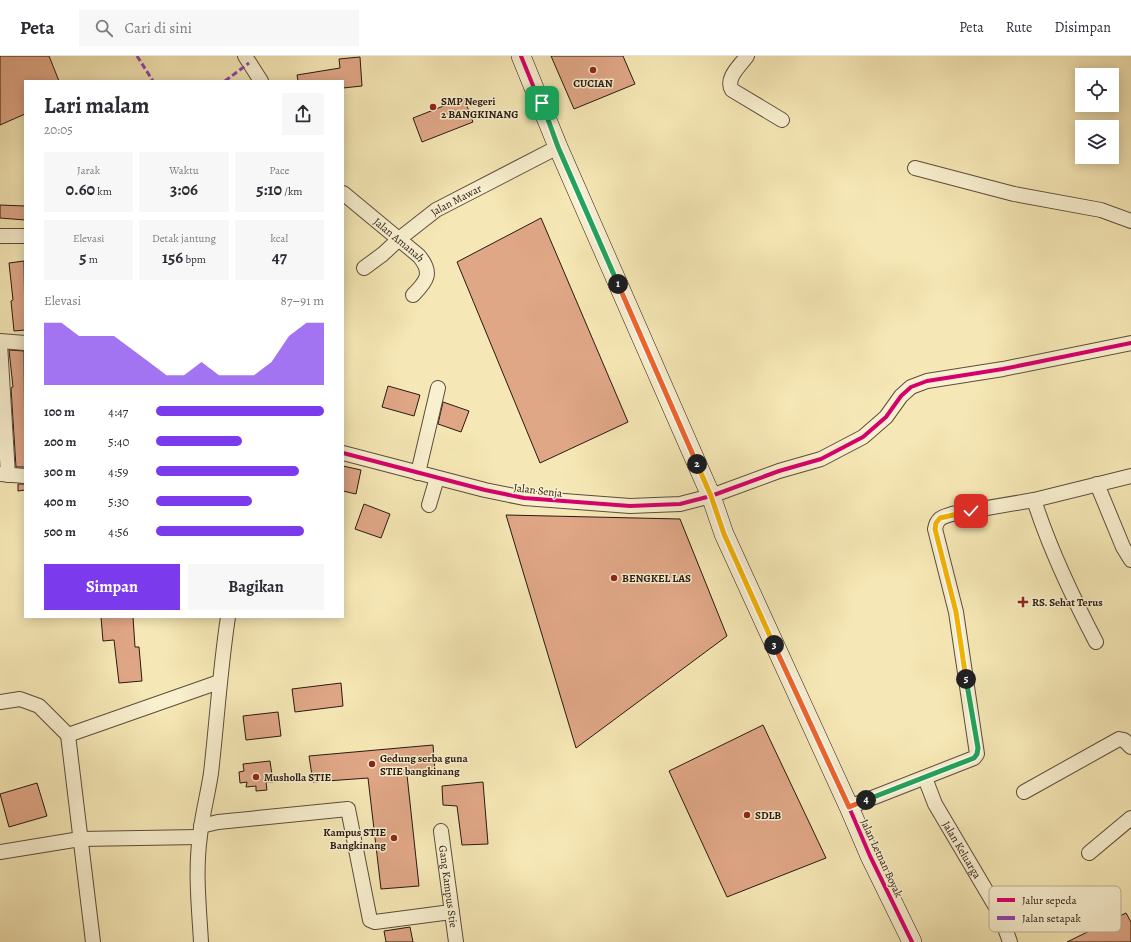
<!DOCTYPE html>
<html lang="id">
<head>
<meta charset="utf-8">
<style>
  :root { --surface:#fff; --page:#f7f7f7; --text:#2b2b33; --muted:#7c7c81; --line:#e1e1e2; --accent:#7c3aed }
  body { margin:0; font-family:Alegreya,serif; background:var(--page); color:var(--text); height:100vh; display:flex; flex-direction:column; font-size:15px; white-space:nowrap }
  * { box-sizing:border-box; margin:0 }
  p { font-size:13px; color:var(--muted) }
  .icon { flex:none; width:22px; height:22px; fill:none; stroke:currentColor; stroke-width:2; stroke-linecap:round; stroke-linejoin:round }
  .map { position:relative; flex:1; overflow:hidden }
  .details { position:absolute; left:24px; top:24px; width:320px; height:538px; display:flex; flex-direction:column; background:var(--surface); border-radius:0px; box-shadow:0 2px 10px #0003 }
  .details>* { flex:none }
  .controls { position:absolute; left:1075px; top:12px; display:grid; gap:8px }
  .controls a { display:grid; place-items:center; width:44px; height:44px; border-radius:0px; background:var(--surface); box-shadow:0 2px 10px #0003; font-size:20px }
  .pin { position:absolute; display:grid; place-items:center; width:34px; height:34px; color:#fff; margin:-17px; border-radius:8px; box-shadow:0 2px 6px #0006 }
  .km { position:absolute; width:20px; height:20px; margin:-10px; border-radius:50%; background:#222; color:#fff; font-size:11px; line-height:20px; text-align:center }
  .round { display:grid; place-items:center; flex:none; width:42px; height:42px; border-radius:0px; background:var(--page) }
  .overview { display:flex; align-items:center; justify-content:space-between; height:68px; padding:0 20px }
  h1 { font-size:22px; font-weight:700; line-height:30px }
  .metrics { display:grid; grid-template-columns:repeat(3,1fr); gap:6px; height:68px; padding:4px 20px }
  .metrics div { display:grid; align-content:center; border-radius:0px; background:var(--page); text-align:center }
  .metrics b { font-size:17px; font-weight:700 }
  .metrics small { font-size:11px; font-weight:400 }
  .metrics p { font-size:11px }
  .chart { height:112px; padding:8px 20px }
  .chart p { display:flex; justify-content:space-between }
  .chart svg { width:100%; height:72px; margin-top:4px; fill:var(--accent); opacity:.7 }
  .action { display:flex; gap:8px; margin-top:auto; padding:8px 20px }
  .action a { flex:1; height:46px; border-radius:0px; background:var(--accent); color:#fff; font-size:16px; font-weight:700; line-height:46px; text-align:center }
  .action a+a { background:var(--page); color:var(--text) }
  ul { padding:0 20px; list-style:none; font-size:13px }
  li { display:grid; grid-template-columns:64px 48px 1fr; align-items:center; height:30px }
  li i { height:10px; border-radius:5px; background:var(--accent) }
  header { display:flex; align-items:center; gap:24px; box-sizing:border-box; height:56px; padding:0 20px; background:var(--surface); border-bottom:1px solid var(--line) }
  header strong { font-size:19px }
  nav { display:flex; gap:22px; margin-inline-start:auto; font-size:14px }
  .search { width:280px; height:36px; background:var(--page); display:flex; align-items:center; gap:10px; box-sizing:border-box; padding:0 14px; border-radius:0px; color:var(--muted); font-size:15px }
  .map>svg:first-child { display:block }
  .building { fill:#e0a787; stroke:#281911 }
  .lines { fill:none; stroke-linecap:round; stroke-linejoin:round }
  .street-casing { stroke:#5c4d3a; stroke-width:16 }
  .secondary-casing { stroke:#281911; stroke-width:20 }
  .street { stroke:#f9f0d0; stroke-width:14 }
  .secondary { stroke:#f9f0d0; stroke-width:19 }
  .quiet { stroke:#8e44ad; stroke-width:3; stroke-dasharray:6 3; stroke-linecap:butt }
  .cycleway-casing { stroke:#f9f0d0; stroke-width:6 }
  .cycleway { stroke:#d6006c; stroke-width:4 }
  .split-1-casing { stroke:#fff; stroke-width:8 }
  .split-2-casing { stroke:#fff; stroke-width:8 }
  .split-3-casing { stroke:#fff; stroke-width:8 }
  .split-4-casing { stroke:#fff; stroke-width:8 }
  .split-5-casing { stroke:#fff; stroke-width:8 }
  .split-6-casing { stroke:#fff; stroke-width:8 }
  .split-1 { stroke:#22a559; stroke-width:5 }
  .split-2 { stroke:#f0652b; stroke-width:5 }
  .split-3 { stroke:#f5b400; stroke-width:5 }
  .split-4 { stroke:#f0652b; stroke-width:5 }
  .split-5 { stroke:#22a559; stroke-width:5 }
  .split-6 { stroke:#f5b400; stroke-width:5 }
  .poi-dot { fill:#8f2418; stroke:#f9f0d0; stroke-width:1.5 }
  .labels { text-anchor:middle; stroke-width:3; stroke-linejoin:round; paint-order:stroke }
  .poi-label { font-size:11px; font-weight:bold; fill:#281911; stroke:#f9f0d0; text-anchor:start }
  .street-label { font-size:11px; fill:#281911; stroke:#f9f0d0 }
  .key { fill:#f9f0d0; stroke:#bab097; stroke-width:1 }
  .key-label { font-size:11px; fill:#281911 }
</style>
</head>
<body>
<header>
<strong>Peta</strong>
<div class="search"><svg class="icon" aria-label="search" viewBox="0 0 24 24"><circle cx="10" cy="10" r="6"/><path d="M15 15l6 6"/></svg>Cari di sini</div>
<nav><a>Peta</a><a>Rute</a><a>Disimpan</a></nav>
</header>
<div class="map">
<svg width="1131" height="886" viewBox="0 0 1131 886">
  <rect width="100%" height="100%" fill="#f6e8b6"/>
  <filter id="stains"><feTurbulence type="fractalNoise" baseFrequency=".005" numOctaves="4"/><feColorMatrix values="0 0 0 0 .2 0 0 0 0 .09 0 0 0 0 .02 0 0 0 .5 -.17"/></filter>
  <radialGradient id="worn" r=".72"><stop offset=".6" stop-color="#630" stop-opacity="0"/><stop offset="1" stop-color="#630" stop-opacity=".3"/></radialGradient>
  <path class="building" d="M0,0H49L59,25H25V58L0,69Z
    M551,0H623L635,28L574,53Z
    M360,1L362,30L343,32V25H298L297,19L340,12L339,3Z
    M464,42L473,66L422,86L413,62Z
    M0,149L25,150V164L0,162Z
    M541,162L628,366L540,407L457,206Z
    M24,205L25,274L14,275L11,245L13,244L9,207Z
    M9,294L24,295L25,411H16L11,332L13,331Z
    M388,330L420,339L414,360L382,351Z
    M443,346L469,355L461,376L438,368Z
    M343,410L361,414L356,438L343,435Z
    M18,428H25V434L18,435Z
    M364,448L390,458L381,482L355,473Z
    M506,459L680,463L727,580L576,692Z
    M101,561H133L135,591H139L142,625L119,627L114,584L103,585Z
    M341,627L343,650L295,656L292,633Z
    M278,656L281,680L246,684L243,660Z
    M763,669L826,802L727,841L669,715Z
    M433,689L435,716L407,719L419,830L381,833L368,722L313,726L309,700Z
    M270,705L273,726H266L267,734L256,735V730L246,731L247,726L240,727L239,716L244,715L243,708Z
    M483,726L488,788L462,789L457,750L443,749L442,730Z
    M37,727L47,760L9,771L0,738Z
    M1126,857L1131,866V886H1067Z
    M410,871L413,886H386L384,875Z"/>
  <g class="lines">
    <defs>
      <g id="street">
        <path d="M245,0L261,25"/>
        <path d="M747,0C740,10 725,22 732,34L782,64"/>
        <path d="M915,112L1014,138L1101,154L1131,165"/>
        <path id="s1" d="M343,137L419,200C433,217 427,225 413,239"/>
        <path d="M0,180H25"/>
        <path id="s2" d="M364,212L383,198L399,183L436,154L558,91"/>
        <path d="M0,285L25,287"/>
        <path d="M0,288L8,419"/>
        <path d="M343,397L485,434L524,442L630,450L680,448L711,440L779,415L821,403L863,381L886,361L901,340L911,331L927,325L1003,313L1131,287"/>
        <path d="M418,417L438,332"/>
        <path d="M0,418L25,420"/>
        <path d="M1097,428L1123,491L1131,504"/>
        <path d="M1034,444C1050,494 1072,540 1096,586"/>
        <path d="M429,449L437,422"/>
        <path d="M0,646L20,643L39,650L68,679L219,626"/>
        <path d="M68,679L93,886"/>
        <path id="s3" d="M925,722L935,748L1000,858L1010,886"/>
        <path d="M1024,736L1119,683L1124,684L1131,691"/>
        <path d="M849,751L974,702L977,698L956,556L935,473C937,462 942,461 952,458L1034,444L1131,420"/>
        <path d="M201,770L218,766L348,753L370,864L375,866L451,856"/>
        <path id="s4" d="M441,775L456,886"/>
        <path d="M0,796L80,783L199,781"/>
        <path d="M1089,797L1131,762"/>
        <path d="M201,886C199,851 195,815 200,780C202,759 208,738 211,717C217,665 220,613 228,561"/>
      </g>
      <path id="secondary" d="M521,0L558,91L711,440L724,478L849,751L870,800L912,886"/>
    </defs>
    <use href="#street" class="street-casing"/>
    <use href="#secondary" class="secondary-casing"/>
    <use href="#street" class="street"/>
    <use href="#secondary" class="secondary"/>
    <path class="quiet" d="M137,0L153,25
      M225,25L249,7"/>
    <defs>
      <path id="cycleway" d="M521,0L558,91L711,440L724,478L849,751L870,800L912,886
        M343,397L485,434L524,442L630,450L680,448L711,440L779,415L821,403L863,381L886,361L901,340L911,331L927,325L1003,313L1131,287"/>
    </defs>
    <use href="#cycleway" class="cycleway-casing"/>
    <use href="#cycleway" class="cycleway"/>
  </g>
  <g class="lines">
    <defs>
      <path id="split-1" d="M542,47L558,91L618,228"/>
      <path id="split-2" d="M618,228L697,408"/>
      <path id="split-3" d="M697,408L711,440L724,478L774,589"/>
      <path id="split-4" d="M774,589L849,751L866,744"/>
      <path id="split-5" d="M866,744L974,702L977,698L978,692L966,623"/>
      <path id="split-6" d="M966,623L956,556L935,473L936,467L940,462L971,455"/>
    </defs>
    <use href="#split-1" class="split-1-casing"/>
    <use href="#split-2" class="split-2-casing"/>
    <use href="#split-3" class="split-3-casing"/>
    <use href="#split-4" class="split-4-casing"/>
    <use href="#split-5" class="split-5-casing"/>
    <use href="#split-6" class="split-6-casing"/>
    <use href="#split-1" class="split-1"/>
    <use href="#split-2" class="split-2"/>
    <use href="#split-3" class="split-3"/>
    <use href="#split-4" class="split-4"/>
    <use href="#split-5" class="split-5"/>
    <use href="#split-6" class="split-6"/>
  </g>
  <g class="poi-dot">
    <circle cx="593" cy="14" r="4"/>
    <circle cx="433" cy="51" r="4"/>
    <circle cx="614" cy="522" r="4"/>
    <path d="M1021 540h4v4h4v4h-4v4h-4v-4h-4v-4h4z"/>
    <circle cx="372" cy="708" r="4"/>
    <circle cx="256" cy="721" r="4"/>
    <circle cx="747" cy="759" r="4"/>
    <circle cx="394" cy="782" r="4"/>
  </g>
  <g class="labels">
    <g class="poi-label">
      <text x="593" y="31" text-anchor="middle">CUCIAN</text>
      <text x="441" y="49">SMP Negeri<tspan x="441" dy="13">2 BANGKINANG</tspan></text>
      <text x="622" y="526">BENGKEL LAS</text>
      <text x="1032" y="550">RS. Sehat Terus</text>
      <text x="380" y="706">Gedung serba guna<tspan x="380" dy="13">STIE bangkinang</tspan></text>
      <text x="264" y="725">Musholla STIE</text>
      <text x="755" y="763">SDLB</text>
      <text x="386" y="780" text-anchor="end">Kampus STIE<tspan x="386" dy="13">Bangkinang</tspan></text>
    </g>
    <g class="street-label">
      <text dy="4" stroke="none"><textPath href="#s2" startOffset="115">Jalan Mawar</textPath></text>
      <text dy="4" stroke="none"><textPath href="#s1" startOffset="73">Jalan Amanah</textPath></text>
      <text transform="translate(538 434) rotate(7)" y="4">Jalan Senja</text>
      <text dy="4" stroke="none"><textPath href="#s3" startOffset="81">Jalan Keluarga</textPath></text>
      <text transform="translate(882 802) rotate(65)" y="4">Jalan Letnan Boyak</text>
      <text dy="4" stroke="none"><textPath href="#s4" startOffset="56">Gang Kampus Stie</textPath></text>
    </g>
  </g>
  <rect x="989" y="830" width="132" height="46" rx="6" class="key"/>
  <rect x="997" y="842" width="18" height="4" fill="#d6006c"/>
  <rect x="997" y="860" width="18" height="4" fill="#8e44ad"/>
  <g class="key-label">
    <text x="1022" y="848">Jalur sepeda</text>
    <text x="1022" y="866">Jalan setapak</text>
  </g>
  <rect width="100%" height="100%" filter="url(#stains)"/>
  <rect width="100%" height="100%" fill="url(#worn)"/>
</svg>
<div class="controls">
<a><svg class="icon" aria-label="locate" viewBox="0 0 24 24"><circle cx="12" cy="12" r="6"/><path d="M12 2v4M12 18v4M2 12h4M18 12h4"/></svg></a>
<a><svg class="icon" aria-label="layers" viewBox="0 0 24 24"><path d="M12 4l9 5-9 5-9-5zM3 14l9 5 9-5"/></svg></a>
</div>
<div class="pin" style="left:542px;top:47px;background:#1e9e55"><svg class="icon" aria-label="arrive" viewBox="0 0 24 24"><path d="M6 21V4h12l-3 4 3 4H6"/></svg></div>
<div class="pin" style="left:971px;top:455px;background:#d93025"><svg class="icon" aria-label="check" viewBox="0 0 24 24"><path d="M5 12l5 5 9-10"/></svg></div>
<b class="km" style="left:618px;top:228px">1</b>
<b class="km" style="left:697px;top:408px">2</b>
<b class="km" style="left:774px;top:589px">3</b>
<b class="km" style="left:866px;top:744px">4</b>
<b class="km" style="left:966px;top:623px">5</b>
<section class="details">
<div class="overview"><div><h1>Lari malam</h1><p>20:05</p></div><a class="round"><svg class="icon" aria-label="share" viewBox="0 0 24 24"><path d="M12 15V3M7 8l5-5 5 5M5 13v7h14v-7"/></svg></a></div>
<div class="metrics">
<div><p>Jarak</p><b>0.60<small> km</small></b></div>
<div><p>Waktu</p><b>3:06</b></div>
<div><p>Pace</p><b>5:10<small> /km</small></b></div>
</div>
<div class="metrics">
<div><p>Elevasi</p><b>5<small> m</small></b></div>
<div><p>Detak jantung</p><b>156<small> bpm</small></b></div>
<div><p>kcal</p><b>47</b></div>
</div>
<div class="chart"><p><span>Elevasi</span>87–91 m</p>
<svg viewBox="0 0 160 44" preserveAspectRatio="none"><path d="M0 44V6L10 6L20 14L30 14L40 14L50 22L60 30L70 38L80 38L90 30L100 38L110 38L120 38L130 30L140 14L150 6L160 6V44z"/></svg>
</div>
<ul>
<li><b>100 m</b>4:47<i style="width:100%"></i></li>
<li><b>200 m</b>5:40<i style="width:51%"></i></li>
<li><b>300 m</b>4:59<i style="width:85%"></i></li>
<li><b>400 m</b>5:30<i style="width:57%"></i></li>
<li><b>500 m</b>4:56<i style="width:88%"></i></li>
</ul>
<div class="action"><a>Simpan</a><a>Bagikan</a></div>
</section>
</div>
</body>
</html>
